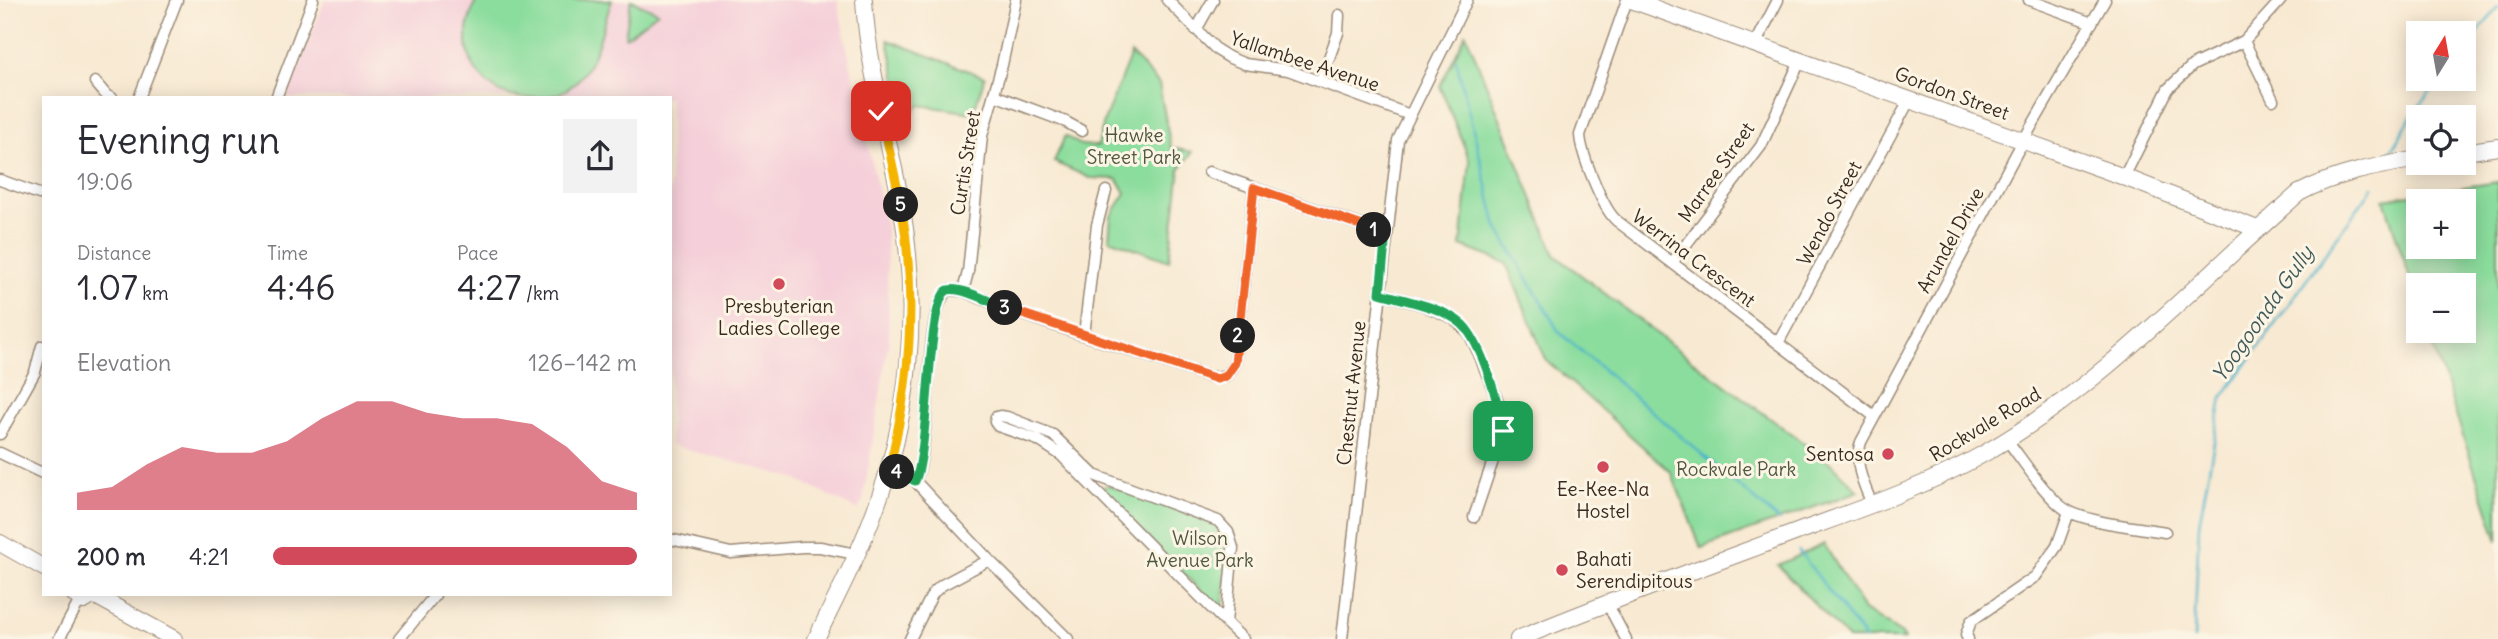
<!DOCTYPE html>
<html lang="en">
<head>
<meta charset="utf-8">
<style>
  :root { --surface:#fff; --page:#f2f2f3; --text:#2b2b33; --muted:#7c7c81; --accent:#d1495b }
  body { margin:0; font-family:Delius,sans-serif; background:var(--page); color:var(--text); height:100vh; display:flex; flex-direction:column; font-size:26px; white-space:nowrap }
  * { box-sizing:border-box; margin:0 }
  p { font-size:23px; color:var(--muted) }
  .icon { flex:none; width:38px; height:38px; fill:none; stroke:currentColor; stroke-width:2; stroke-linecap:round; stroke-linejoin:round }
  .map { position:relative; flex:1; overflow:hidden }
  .panel { position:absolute; left:42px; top:96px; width:630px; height:500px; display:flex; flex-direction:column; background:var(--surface); border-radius:0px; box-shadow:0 4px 18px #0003 }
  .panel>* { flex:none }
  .needle { width:46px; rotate:11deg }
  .buttons { position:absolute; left:2406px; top:21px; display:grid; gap:14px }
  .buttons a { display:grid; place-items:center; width:70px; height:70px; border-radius:0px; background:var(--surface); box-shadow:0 4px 18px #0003; font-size:35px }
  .pin { position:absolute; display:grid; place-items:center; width:60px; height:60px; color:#fff; margin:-30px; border-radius:14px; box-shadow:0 4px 10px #0006 }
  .km { position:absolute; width:35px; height:35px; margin:-18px; border-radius:50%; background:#222; color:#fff; font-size:19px; line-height:35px; text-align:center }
  .round { display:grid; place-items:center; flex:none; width:74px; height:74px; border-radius:0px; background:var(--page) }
  .head { display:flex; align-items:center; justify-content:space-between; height:119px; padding:0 35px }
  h1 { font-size:38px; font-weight:600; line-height:52px }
  .stats { display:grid; grid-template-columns:repeat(3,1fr); gap:10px; height:119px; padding:7px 35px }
  .stats div { display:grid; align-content:center }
  .stats b { font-size:35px; font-weight:600 }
  .stats small { font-size:19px; font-weight:400 }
  .stats p { font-size:19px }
  .chart { height:196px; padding:14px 35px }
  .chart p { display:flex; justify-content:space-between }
  .chart svg { width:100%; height:126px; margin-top:7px; fill:var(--accent); opacity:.7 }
  ul { padding:0 35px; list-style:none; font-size:23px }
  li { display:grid; grid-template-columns:112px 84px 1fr; align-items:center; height:52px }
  li i { height:18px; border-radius:9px; background:var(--accent) }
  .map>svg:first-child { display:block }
  .built { fill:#f5cfd9 }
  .green { fill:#8bdd9d; stroke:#63845e; stroke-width:2; fill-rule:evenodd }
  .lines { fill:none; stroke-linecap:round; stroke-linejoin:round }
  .stream { stroke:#4ab2c9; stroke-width:2.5 }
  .street-casing { stroke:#9a8a78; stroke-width:13 }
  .secondary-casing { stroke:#9a8a78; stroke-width:18 }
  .street { stroke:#fff; stroke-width:10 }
  .secondary { stroke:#fff; stroke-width:16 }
  .split-1-casing { stroke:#fff; stroke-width:14 }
  .split-2-casing { stroke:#fff; stroke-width:14 }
  .split-3-casing { stroke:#fff; stroke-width:14 }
  .split-4-casing { stroke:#fff; stroke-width:14 }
  .split-5-casing { stroke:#fff; stroke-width:14 }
  .split-6-casing { stroke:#fff; stroke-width:14 }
  .split-1 { stroke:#22a559; stroke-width:9 }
  .split-2 { stroke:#f0652b; stroke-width:9 }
  .split-3 { stroke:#f0652b; stroke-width:9 }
  .split-4 { stroke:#22a559; stroke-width:9 }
  .split-5 { stroke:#f5b400; stroke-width:9 }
  .split-6 { stroke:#f5b400; stroke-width:9 }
  .poi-dot { fill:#d1495b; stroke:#fcf5e5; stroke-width:2.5 }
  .labels { text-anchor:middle; stroke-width:6; stroke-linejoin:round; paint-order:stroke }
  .street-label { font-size:19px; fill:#3b2a1e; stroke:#fcf5e5 }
  .park-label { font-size:19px; fill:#4f573e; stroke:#fcf5e5 }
  .poi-label { font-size:19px; fill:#3b2a1e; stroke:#fcf5e5 }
  .water-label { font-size:21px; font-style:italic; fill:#405a5a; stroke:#fcf5e5 }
</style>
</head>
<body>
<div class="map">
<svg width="2498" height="639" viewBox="0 0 2498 639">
  <rect width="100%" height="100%" fill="#fcf5e5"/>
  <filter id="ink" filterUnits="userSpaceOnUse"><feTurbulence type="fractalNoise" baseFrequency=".0143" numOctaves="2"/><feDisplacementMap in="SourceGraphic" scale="14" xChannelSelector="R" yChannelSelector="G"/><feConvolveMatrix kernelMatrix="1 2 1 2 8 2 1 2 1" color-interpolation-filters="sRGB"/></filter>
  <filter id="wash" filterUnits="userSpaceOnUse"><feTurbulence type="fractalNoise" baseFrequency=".00686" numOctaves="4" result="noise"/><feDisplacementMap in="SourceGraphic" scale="28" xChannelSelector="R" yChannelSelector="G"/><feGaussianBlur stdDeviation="1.57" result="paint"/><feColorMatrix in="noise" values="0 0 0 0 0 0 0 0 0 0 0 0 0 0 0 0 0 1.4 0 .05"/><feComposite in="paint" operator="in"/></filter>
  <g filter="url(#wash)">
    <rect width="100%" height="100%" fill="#f8e9d2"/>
    <path class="built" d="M325,0H837L886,228L889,339L863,500L858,510L793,478L670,445V98H287Z"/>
    <path class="green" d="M476,0H612C603,25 597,60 578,80C564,95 549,98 529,98C492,98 464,70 467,31C468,20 473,10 476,0Z
      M631,0L658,12L626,37L625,36Z
      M1466,34L1555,255L1678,350L1833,465L1859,491L1701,548L1671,472L1546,360L1506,263L1461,246L1470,161L1440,86Z
      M888,40L985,77L973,113L919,105L905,123Z
      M1131,54L1159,84L1171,148L1193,152L1180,169L1169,261L1109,239L1111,216L1126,193L1117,179L1090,178L1054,162L1065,136L1081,145L1098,146L1104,121Z
      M2498,182V541L2428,331H2464V285H2418V303L2384,199ZM2418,201H2464V247H2418Z
      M1109,485L1215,523L1229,540L1223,608L1220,610L1103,493L1104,486Z
      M1824,544L1864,610L1902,634L1905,639H1848L1778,565Z"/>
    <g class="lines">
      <path class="stream" d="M2464,50L2498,7
        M1456,59L1497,227L1559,332L1780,521
        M2389,155L2413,114L2441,79
        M1799,551L1865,639
        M2194,639L2199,525L2222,398L2373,187"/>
    </g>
  </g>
  <g filter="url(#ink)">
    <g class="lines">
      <defs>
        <path id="street" d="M1167,0L1217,50L1230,58L1245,64L1288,70L1410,115
          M1627,0L1580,135C1581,153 1603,210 1617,221L1874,416
          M2029,0L2092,23
          M1196,30L1213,0
          M2244,41L2273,100
          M1755,45L1778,0
          M1321,80L1338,33L1339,15
          M95,82L107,96L112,98
          M994,95L1066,122L1082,131
          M139,98L177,0
          M276,98L313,0
          M1209,172L1386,234
          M2124,177L2168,89L2193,65L2244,41L2281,0
          M0,180L39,194
          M1672,263L1761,146L1800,61
          M963,291L968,272L982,136L1002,65L1016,0
          M1380,293L1423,305L1453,318L1469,333L1479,354L1499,404L1503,431L1474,517
          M1084,335L1097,225L1106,191
          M1778,343L1910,99
          M0,434L35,372L42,346
          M2007,440C2022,459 2048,500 2068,511C2090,523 2138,527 2165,532
          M0,453L42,473
          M889,469L915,481L989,560L1068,639
          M915,481C933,444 922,306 949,290L963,291C1043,325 1127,348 1210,377L1226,376L1235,363L1254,188
          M1872,504C1864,485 1853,463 1861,442L2023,141L2105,0
          M670,539L731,553L803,547H820L856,554
          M1608,605L1626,639
          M1226,623L1233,548L1228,532L1218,521L1094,475L1053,435L1007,417L1000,416L996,417L995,422L998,426L1038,440L1061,455L1226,623L1243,639
          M59,639L80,600
          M399,639L435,595
          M910,639L933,593L942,585L989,560
          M1342,639L1398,140L1467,0
          M1968,639L1966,635L1971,621L2036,576L2057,546L2069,512"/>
        <path id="secondary" d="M1631,0L2124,177L2257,229
          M2464,152L2498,147
          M0,543L44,568
          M75,595L84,601L94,595
          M94,595L174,639
          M816,639C835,599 857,559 872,518C910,420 920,313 902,209C890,140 868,71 864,0
          M1518,639C1612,600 1709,565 1805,529C1866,507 1929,485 1985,453C2104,384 2197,282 2299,193C2337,173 2377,166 2418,159"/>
      </defs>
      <use href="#street" class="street-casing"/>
      <use href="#secondary" class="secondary-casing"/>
      <use href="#street" class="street"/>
      <use href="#secondary" class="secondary"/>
    </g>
  </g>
  <g class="lines" filter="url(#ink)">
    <defs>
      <path id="split-1" d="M1374,230L1386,234L1380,293C1403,300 1443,307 1462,324C1482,343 1499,404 1503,431"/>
      <path id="split-2" d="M1238,336L1254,188L1374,230"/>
      <path id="split-3" d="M1005,308L1217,379L1226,376L1235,363L1238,336"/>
      <path id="split-4" d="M897,472L915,481C930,450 926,298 948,290C961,286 992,303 1005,308"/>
      <path id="split-5" d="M897,472L889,469C911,382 917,294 901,205"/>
      <path id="split-6" d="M881,111L901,205"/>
    </defs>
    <use href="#split-1" class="split-1-casing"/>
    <use href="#split-2" class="split-2-casing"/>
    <use href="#split-3" class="split-3-casing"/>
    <use href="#split-4" class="split-4-casing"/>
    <use href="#split-5" class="split-5-casing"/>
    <use href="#split-6" class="split-6-casing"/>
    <use href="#split-1" class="split-1"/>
    <use href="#split-2" class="split-2"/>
    <use href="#split-3" class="split-3"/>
    <use href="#split-4" class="split-4"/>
    <use href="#split-5" class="split-5"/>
    <use href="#split-6" class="split-6"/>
  </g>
  <g class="poi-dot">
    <circle cx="779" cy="284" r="7"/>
    <circle cx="1888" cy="454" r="7"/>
    <circle cx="1603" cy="467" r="7"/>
    <circle cx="1562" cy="570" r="7"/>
  </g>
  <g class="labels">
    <g class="street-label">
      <text transform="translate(1305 61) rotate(18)" y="7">Yallambee Avenue</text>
      <text transform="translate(1952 93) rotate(20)" y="7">Gordon Street</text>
      <text transform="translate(965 163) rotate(-81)" y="7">Curtis Street</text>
      <text transform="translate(1716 172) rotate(-55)" y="7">Marree Street</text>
      <text transform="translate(1829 213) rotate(-62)" y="7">Wendo Street</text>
      <text transform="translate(1950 240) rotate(-61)" y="7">Arundel Drive</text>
      <text transform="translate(1694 258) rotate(37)" y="7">Werrina Crescent</text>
      <text transform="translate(1351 393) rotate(-84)" y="7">Chestnut Avenue</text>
      <text transform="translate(1985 424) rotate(-31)" y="7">Rockvale Road</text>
    </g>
    <g class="park-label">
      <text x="1134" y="142">Hawke<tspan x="1134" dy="22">Street Park</tspan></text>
      <text x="1736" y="476">Rockvale Park</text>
      <text x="1200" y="545">Wilson<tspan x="1200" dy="22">Avenue Park</tspan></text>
    </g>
    <g class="poi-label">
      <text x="779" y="313">Presbyterian<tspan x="779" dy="22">Ladies College</tspan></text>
      <text x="1874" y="461" text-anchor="end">Sentosa</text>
      <text x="1603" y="496">Ee-Kee-Na<tspan x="1603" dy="22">Hostel</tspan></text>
      <text x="1576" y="566" text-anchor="start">Bahati<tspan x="1576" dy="22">Serendipitous</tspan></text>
    </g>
    <g class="water-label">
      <text transform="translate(2263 314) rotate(-55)" y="7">Yoogoonda Gully</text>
    </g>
  </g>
</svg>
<div class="buttons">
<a><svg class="needle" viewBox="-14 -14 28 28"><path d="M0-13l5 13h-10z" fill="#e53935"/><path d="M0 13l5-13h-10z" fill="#7c7c81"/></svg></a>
<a><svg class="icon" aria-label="locate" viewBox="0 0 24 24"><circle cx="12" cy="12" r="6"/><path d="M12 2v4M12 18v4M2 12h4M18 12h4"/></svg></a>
<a>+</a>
<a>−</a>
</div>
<div class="pin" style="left:1503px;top:431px;background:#1e9e55"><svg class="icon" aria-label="arrive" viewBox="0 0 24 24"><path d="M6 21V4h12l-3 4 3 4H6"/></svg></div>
<div class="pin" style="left:881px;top:111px;background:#d93025"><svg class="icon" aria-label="check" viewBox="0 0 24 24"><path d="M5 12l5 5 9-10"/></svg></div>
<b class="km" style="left:1374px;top:230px">1</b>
<b class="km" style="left:1238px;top:336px">2</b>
<b class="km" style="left:1005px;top:308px">3</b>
<b class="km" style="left:897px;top:472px">4</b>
<b class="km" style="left:901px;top:205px">5</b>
<section class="panel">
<div class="head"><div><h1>Evening run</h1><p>19:06</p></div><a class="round"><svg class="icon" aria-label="share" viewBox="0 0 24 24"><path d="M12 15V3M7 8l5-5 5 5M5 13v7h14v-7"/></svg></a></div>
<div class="stats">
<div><p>Distance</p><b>1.07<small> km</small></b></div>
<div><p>Time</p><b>4:46</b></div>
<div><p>Pace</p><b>4:27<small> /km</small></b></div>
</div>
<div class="chart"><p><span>Elevation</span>126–142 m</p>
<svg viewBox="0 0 160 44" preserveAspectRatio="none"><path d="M0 44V38L10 36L20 28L30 22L40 24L50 24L60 20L70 12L80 6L90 6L100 10L110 12L120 12L130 14L140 22L150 34L160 38V44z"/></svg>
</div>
<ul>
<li><b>200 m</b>4:21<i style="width:100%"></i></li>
</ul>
</section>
</div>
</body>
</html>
